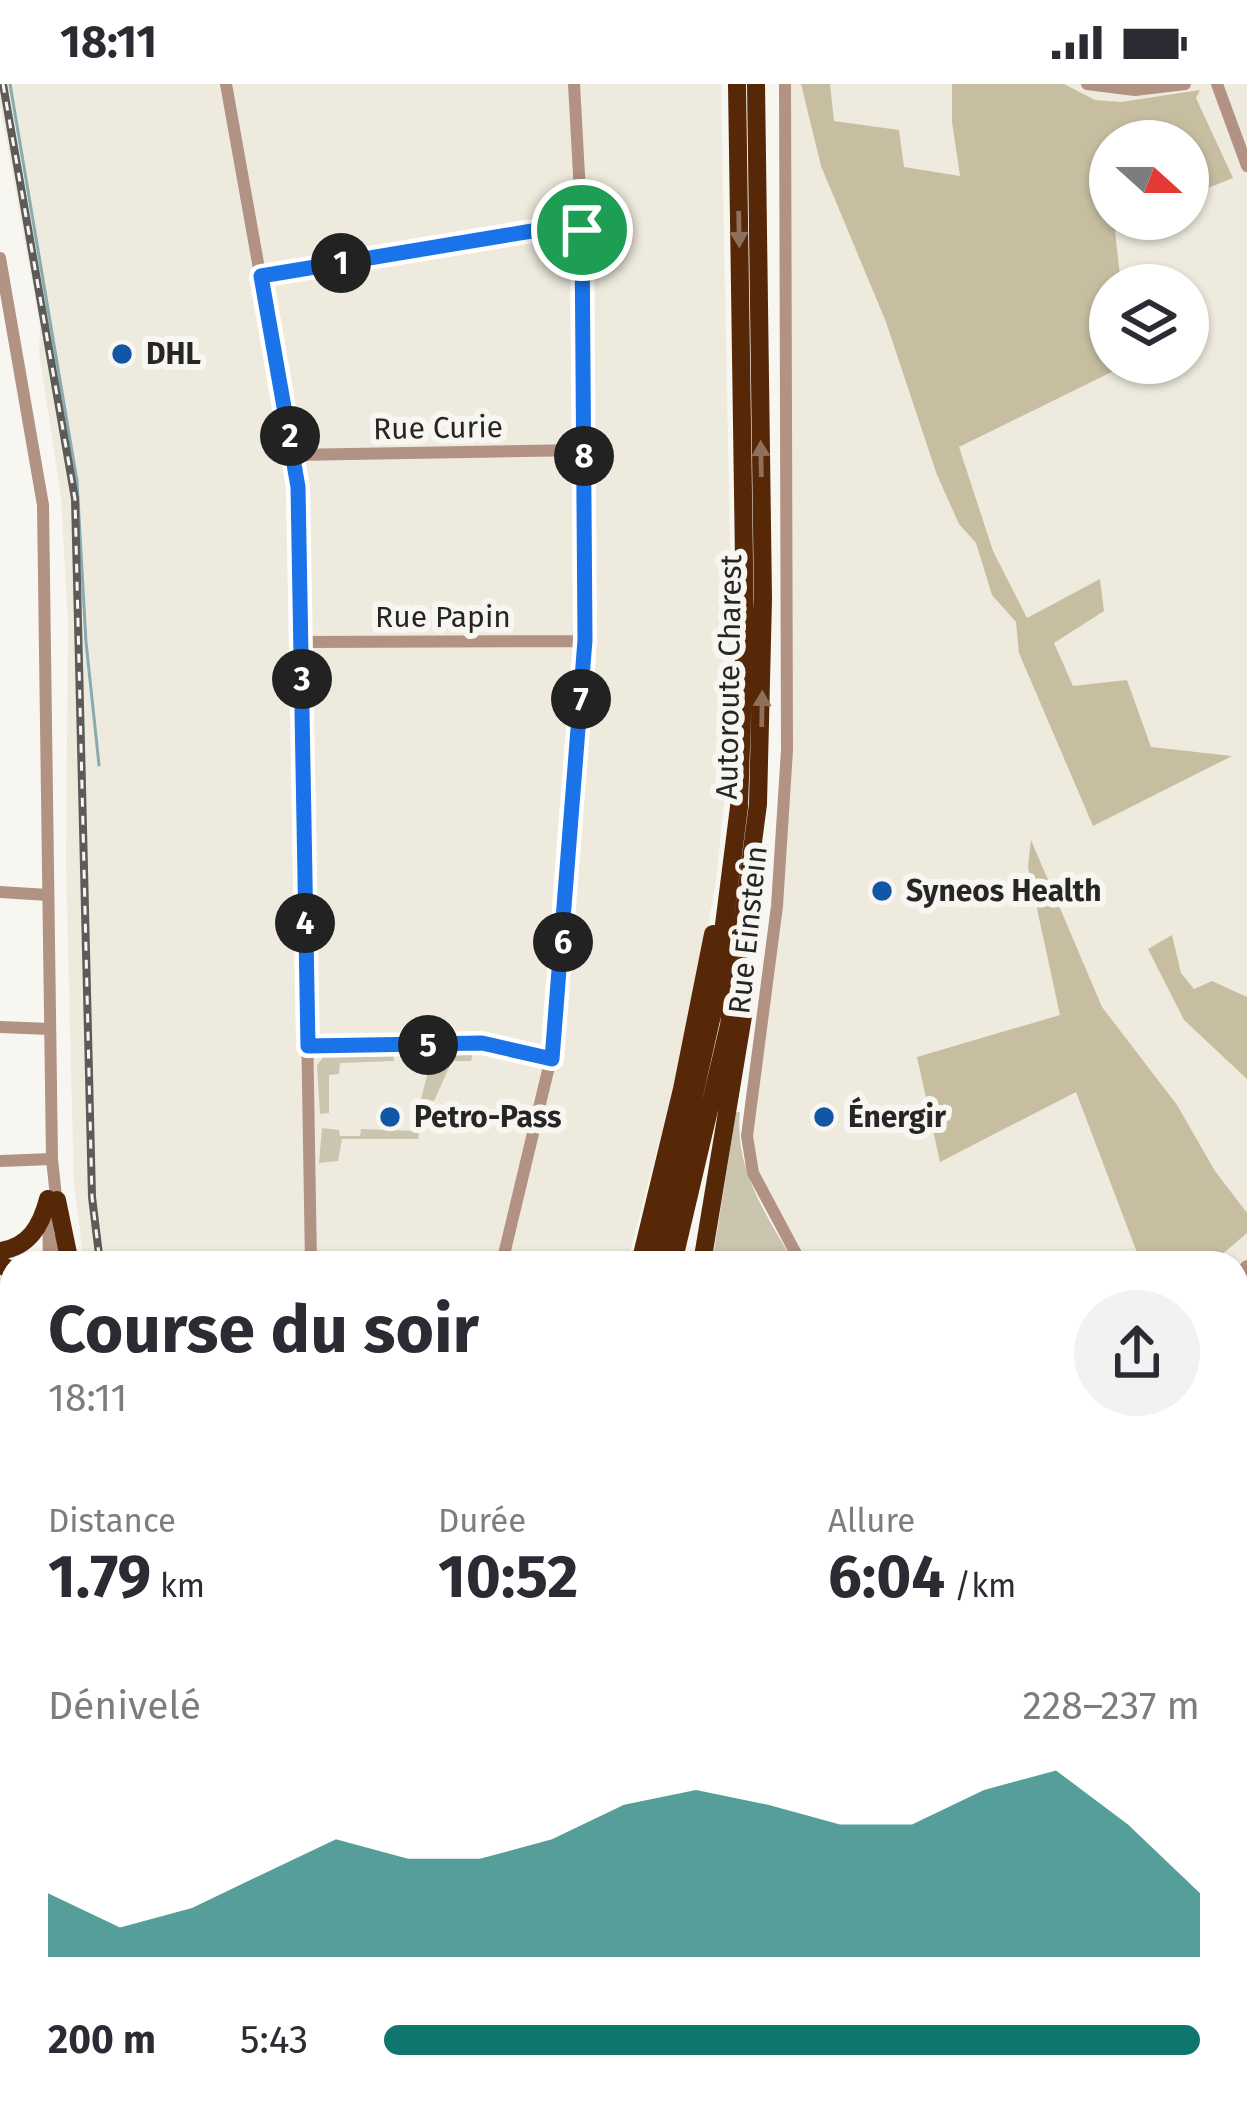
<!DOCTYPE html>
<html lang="fr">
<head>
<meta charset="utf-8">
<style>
  :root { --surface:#fff; --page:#f2f2f3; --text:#2b2b33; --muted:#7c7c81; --accent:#0f766e }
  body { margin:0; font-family:"Fira Sans",sans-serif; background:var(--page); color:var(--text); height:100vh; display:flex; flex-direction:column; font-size:45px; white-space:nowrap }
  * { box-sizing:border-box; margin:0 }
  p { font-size:39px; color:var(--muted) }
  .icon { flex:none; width:66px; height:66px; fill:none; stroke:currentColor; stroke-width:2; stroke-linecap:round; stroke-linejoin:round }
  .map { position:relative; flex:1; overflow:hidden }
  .panel { position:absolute; left:0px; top:1167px; width:1248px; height:861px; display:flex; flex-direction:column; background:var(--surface); border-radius:36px 36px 0 0; box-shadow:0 3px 9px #0004 }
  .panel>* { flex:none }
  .needle { width:78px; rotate:111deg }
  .fabs { position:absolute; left:1089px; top:36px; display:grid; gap:24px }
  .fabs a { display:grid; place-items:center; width:120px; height:120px; border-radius:50%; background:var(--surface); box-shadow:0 3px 9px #0004; font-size:60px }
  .pin { position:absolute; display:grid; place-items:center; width:102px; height:102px; color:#fff; margin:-51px; border:6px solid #fff; border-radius:50%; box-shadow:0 3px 12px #0007 }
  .km { position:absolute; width:60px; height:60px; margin:-30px; border-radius:50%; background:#222; color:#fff; font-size:33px; line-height:60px; text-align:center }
  .round { display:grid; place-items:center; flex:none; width:126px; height:126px; border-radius:63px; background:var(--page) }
  .summary { display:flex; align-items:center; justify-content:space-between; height:204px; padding:0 48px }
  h1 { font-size:66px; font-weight:700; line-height:90px }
  .figures { display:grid; grid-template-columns:repeat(3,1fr); gap:18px; height:204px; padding:12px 48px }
  .figures div { display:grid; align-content:center }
  .figures b { font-size:60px; font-weight:700 }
  .figures small { font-size:33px; font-weight:400 }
  .figures p { font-size:33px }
  .chart { height:336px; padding:24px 48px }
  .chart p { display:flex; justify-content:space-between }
  .chart svg { width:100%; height:216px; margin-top:12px; fill:var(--accent); opacity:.7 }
  ul { padding:0 48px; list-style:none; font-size:39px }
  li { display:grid; grid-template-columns:192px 144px 1fr; align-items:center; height:90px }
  li i { height:30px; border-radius:15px; background:var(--accent) }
  .status { display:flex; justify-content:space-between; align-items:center; height:84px; padding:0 60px; background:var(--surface); direction:ltr }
  .status svg { height:33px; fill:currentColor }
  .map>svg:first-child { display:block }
  .built { fill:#eeeade; fill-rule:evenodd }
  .green { fill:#cbc5af }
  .forest { fill:#c7bea1 }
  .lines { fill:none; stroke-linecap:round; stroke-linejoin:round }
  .stream { stroke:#86abb0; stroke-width:3 }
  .minor { stroke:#b29282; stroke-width:12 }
  .major { stroke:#754021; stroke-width:15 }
  .highway { stroke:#562808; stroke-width:18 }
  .rail-casing { stroke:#5c5b58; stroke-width:8 }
  .rail { stroke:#f8f6f1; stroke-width:3; stroke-dasharray:9; stroke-linecap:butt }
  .oneway { fill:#8f705a }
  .route-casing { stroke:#fff; stroke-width:24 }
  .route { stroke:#1a73e8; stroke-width:15 }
  .poi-dot { fill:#1157a6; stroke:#f8f6f1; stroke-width:4.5 }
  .labels { text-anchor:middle; stroke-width:12; stroke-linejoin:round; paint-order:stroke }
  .poi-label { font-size:30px; font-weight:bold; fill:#272624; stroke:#f8f6f1; text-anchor:start }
  .street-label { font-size:30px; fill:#272624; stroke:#f8f6f1 }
</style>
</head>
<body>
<div class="status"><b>18:11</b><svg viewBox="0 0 49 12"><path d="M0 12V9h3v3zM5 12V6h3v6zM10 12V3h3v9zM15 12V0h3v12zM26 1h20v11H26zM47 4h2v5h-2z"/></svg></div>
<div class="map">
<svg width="1247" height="2027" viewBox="0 0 1247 2027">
  <rect width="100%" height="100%" fill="#f8f6f1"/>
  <path class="built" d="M0,0H721L731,511L727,690L716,797L702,876L679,983L627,1179H84L74,1101L71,988L66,777L68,538L61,413L39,268L40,242L0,21Z
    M789,0H1247V2027H1225L1220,2016H1236V1179H804L758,1093L751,1060L789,717ZM1110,57H1188V135H1110ZM1110,201H1188V279H1110Z
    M0,1395L12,1454V1971L0,1976Z
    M529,2016H833L839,2027H525Z"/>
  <path class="green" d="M473,968L471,977H452L434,1017L426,1016L418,1055H342L338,1077L319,1079L322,1044L339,1046L340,1052H360L361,1045L413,1047L429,984L419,978L421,970Z
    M325,971L393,970L394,977L340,979L339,990L329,991V1029L320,1030L317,981Z
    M736,1028H740C734,1086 767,1131 794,1179H712Z
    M12,1998V2016H356L362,2027H0V2003Z"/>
  <path class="forest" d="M801,0H830L834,37L899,46L904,83L960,92L952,38V0H1064L1095,16L1121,18L1200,6L1196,14L1233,94L1188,112V57H1110V135H1140L1115,147L1121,201H1110V279H1130L959,363L993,467L1027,534L1100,495L1104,527L1054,559L1073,602L1127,596L1151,663L1232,672L1093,742L1019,569L1016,538L992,511L976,459L959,440L937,391L886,238L821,82Z
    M1031,756L1102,923L1177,1021L1215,1087L1247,1129V1149L1212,1179H1141L1076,1008L940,1078L917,973L1060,931L1028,783Z
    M1172,851L1181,889L1194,905L1212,897L1247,913V995L1184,936L1148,865Z
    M1247,1450V1807L1236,1813V1456Z"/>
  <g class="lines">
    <path class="stream" d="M10,0L77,397L86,558L99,681"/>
    <path class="minor" d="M226,0L298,403L311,1179
      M785,0L787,666L777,822L747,1052L753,1089L801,1179
      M1087,0L1135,6L1185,0
      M1217,0L1247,82
      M0,174L43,421L52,1075L57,1122
      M261,192L538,146L582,145
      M293,371L584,366
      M301,558L585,557
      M0,808L48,811
      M0,943L49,945
      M308,962L482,959L552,975
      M0,1077L52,1075
      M48,1127L49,1179
      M58,1155L59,1179
      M502,1179L556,953L584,571L582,145L574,0
      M1236,1193L1247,1182
      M0,1324L12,1386
      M0,1539L12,1534
      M0,1745L12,1774
      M0,1987L12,1982
      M363,2016L368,2027"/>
    <path class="major" d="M677,2025L722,2027"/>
    <path class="highway" d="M57,1116L70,1179
      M0,1167C29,1163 41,1142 48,1115
      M640,1179L682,1005L713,850
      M656,1179L713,927L739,723L745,545L737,0
      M673,1179L729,941L758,720L763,515L756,0
      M702,1179L744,926
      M0,1180L12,1187
      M0,1237L12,1246
      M0,1260L12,1269
      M573,2016L601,2027
      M862,2016L868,2027
      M884,2016L893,2027
      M912,2016L921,2027
      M1101,2016L1108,2027
      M1121,2016L1127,2027
      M428,2027L431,2016
      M444,2027L447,2016
      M461,2027L464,2016
      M475,2027L478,2016
      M533,2027H558
      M644,2027L689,2024
      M974,2027L975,2016"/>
    <defs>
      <path id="rail" d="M3,0L75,415L92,1113L100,1179
        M1204,2016L1210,2027"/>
    </defs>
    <use href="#rail" class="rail-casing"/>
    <use href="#rail" class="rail"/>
  </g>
  <defs><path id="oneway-solid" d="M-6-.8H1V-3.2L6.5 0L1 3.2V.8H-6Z" transform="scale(3)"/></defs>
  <g class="oneway">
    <use href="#oneway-solid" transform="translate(739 145) rotate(89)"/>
    <use href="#oneway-solid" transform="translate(761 375) rotate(-91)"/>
    <use href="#oneway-solid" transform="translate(762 625) rotate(-89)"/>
  </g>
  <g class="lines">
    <defs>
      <path id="route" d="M538,146H582L585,556L552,975L482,959L308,962L298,403L261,192Z"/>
    </defs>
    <use href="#route" class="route-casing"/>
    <use href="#route" class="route"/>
  </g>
  <g class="poi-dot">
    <circle cx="122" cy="270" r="12"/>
    <circle cx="882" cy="807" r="12"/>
    <circle cx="390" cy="1033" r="12"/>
    <circle cx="824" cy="1033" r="12"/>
  </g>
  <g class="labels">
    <g class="poi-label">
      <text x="146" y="280">DHL</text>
      <text x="906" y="817">Syneos Health</text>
      <text x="414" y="1043">Petro-Pass</text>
      <text x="848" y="1043">Énergir</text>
    </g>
    <g class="street-label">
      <text transform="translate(438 344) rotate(-1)" y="10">Rue Curie</text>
      <text x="443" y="543">Rue Papin</text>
      <text transform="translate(729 593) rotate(-89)" y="10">Autoroute Charest</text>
      <text transform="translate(748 846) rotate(-84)" y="10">Rue Einstein</text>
    </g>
  </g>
</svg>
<div class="fabs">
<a><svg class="needle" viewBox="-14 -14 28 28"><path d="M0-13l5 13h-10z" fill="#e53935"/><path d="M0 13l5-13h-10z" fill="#7c7c81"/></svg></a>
<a><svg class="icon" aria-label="layers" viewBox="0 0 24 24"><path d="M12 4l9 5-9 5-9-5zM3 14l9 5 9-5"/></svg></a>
</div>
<div class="pin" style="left:582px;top:146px;background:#1e9e55"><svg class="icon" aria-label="arrive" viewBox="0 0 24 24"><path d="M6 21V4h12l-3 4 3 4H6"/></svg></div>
<b class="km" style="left:341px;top:179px">1</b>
<b class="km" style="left:290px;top:352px">2</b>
<b class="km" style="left:302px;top:595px">3</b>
<b class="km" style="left:305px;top:839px">4</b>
<b class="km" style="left:428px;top:961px">5</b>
<b class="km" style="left:563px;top:858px">6</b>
<b class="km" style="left:581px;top:615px">7</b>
<b class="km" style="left:584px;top:372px">8</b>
<section class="panel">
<div class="summary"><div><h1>Course du soir</h1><p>18:11</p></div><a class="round"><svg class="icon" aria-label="share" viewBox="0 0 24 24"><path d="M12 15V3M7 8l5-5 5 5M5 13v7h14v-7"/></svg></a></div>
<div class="figures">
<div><p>Distance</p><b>1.79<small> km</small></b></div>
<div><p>Durée</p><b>10:52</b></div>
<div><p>Allure</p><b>6:04<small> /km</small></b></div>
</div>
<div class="chart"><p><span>Dénivelé</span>228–237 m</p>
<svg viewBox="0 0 160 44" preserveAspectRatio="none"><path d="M0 44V31L10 38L20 34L30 27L40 20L50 24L60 24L70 20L80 13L90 10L100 13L110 17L120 17L130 10L140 6L150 17L160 31V44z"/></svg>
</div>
<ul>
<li><b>200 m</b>5:43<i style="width:100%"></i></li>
</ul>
</section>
</div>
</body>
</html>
